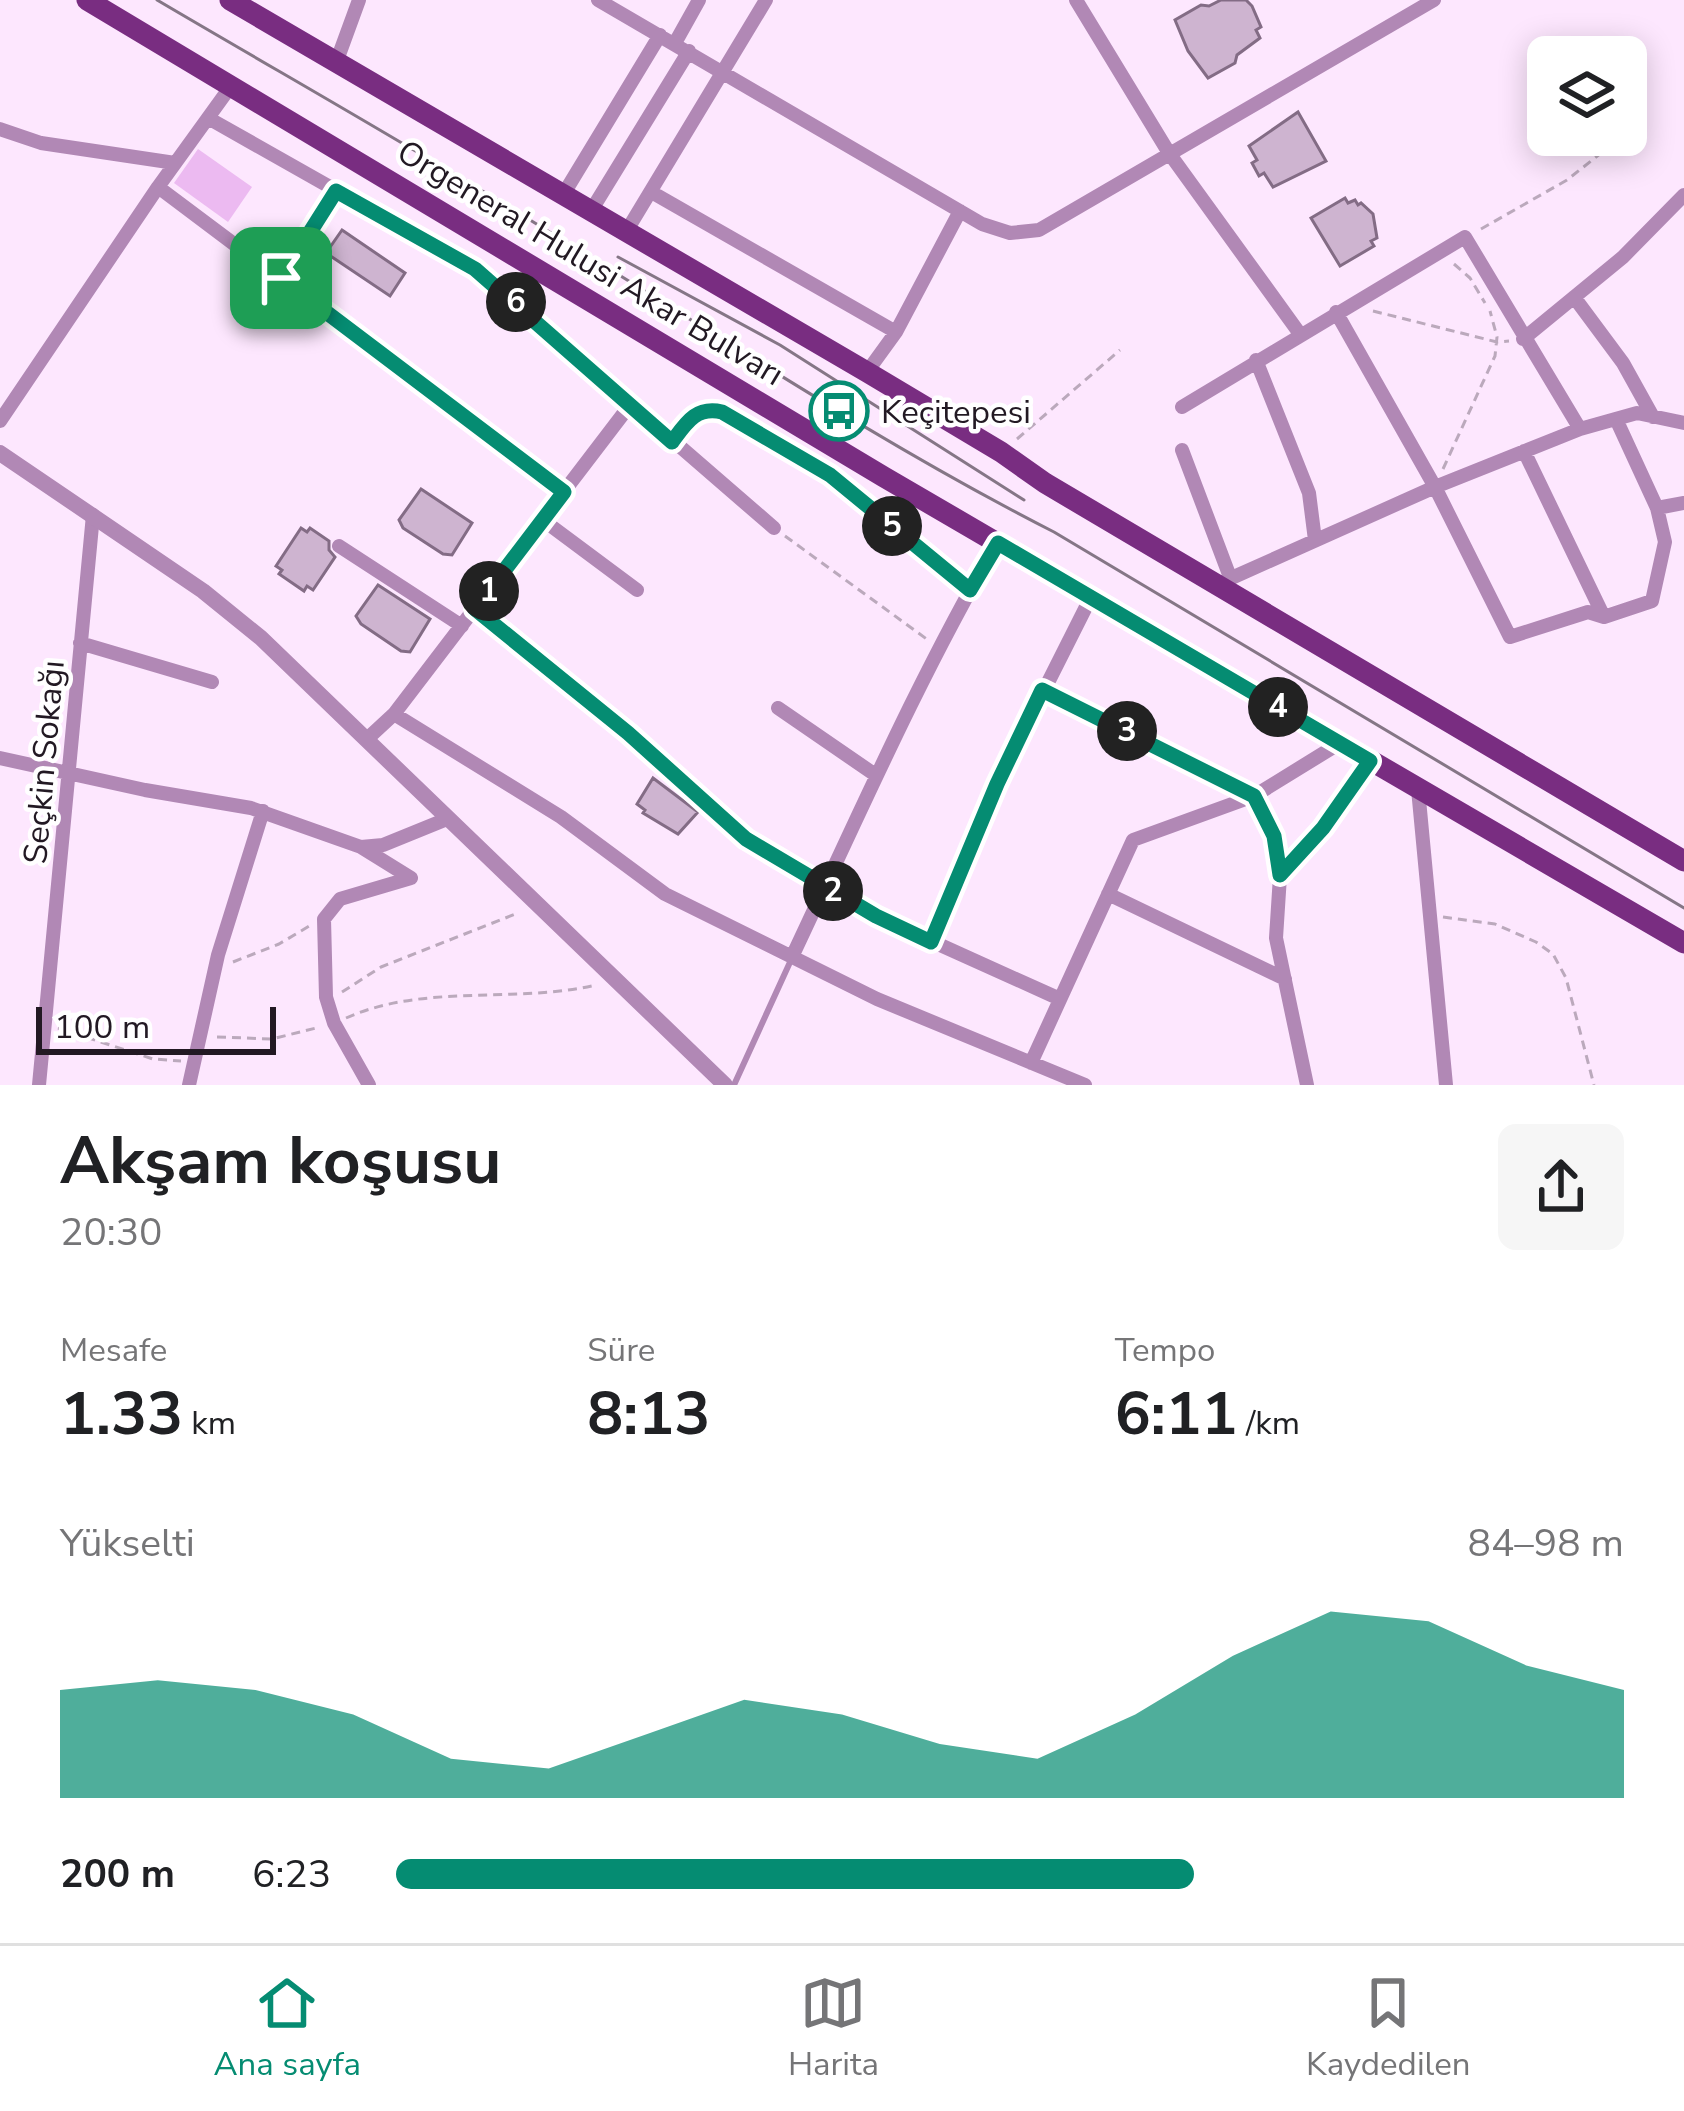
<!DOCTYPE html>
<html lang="tr">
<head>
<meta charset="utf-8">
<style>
  :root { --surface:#fff; --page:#f6f6f6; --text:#202124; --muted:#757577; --line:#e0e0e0; --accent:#058c72 }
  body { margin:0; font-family:"Nunito Sans",sans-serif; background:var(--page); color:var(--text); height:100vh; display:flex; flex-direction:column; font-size:45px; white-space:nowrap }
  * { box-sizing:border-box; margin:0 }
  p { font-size:39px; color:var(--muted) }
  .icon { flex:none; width:66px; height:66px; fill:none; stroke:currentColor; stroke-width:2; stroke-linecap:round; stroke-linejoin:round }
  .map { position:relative; height:1085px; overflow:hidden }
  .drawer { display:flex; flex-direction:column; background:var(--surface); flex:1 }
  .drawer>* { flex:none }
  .tools { position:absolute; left:1527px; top:36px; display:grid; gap:24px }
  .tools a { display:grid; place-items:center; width:120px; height:120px; border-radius:18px; background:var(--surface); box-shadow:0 6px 30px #0003; font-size:60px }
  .scale { position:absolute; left:36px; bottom:30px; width:240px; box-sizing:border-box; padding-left:12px; border:6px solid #221923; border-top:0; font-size:33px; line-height:42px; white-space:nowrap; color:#221923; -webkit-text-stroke:9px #fff; paint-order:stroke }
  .pin { position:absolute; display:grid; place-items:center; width:102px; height:102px; color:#fff; margin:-51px; border-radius:24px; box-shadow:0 6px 18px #0006 }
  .km { position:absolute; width:60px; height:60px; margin:-30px; border-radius:50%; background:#222; color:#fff; font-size:33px; line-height:60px; text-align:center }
  .round { display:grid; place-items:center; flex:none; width:126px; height:126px; border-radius:18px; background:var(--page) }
  .summary { display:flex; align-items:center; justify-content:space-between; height:204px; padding:0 60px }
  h1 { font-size:66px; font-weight:700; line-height:90px }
  .metrics { display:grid; grid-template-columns:repeat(3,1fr); gap:18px; height:204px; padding:12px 60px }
  .metrics div { display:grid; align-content:center }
  .metrics b { font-size:60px; font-weight:700 }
  .metrics small { font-size:33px; font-weight:400 }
  .metrics p { font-size:33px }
  .chart { height:336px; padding:24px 60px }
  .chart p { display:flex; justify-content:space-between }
  .chart svg { width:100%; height:216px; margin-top:12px; fill:var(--accent); opacity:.7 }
  ul { padding:0 60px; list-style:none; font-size:39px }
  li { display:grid; grid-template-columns:192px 144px 1fr; align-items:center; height:90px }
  li i { height:30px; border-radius:15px; background:var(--accent) }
  .dock { display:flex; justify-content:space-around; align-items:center; height:168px; border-top:3px solid var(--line); background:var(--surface); font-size:33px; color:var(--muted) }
  .dock a { display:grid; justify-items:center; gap:6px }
  .dock .on { color:var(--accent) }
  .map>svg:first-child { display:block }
  .green { fill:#ecbaf1 }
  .building { fill:#ceb4d0; stroke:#836c85; stroke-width:3 }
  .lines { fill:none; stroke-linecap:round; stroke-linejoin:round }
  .path { stroke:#bba9bc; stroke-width:3; stroke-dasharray:9 6; stroke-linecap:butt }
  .service { stroke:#b188b5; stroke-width:6 }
  .minor { stroke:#b188b5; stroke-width:14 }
  .tertiary { stroke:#b188b5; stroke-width:16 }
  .primary { stroke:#792d81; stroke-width:21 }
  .tram { stroke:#857686; stroke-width:3 }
  .route-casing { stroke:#fff; stroke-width:24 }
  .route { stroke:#058c72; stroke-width:15 }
  .labels { text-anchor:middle; stroke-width:9; stroke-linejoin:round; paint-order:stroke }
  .street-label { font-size:33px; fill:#221923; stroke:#fff }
  .poi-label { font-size:33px; fill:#221923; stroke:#fff; text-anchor:start }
</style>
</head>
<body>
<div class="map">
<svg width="1684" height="1085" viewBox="0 0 1684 1085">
  <rect width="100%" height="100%" fill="#fde7fe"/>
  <path class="green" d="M198,149L252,187L228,222L174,183Z"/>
  <path class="building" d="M1221,0H1246L1252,6L1261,27L1256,30L1260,38L1237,55L1235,63L1208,78L1188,51L1175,20L1201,5L1209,6Z
    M1298,112L1326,161L1273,187L1264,173L1259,176L1252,163L1257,160L1249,146Z
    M1345,198L1348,203L1355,200L1358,205L1361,203L1373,214L1377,238L1371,241L1374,246L1340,266L1311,218Z
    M342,230L405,273L390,296L326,253Z
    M421,489L472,523L452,555L443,554L403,528L399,520Z
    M301,528L307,532L310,528L329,541V550L335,557L313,590L307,586L304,591L279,574L282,570L276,566Z
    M378,585L430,619L410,652L401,651L361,624L356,616Z
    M653,778L698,812L678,834L643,813L645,810L637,804Z"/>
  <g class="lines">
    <path class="path" d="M1626,133L1635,125
      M1481,229L1567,180L1624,135
      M1454,264L1470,278L1485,303
      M1373,311L1497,342L1509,341
      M1017,439L1120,350
      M1443,469L1495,356L1497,337L1490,311
      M785,536L928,640
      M1443,917L1495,924L1536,942L1553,954L1566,978L1594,1085
      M233,962L279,944L311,925
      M342,992L381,967L518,913
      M346,1018C425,983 513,1004 596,985
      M58,1028L153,1059L181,1061
      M217,1037L272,1039L320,1027"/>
    <path class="service" d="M734,1085L791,960"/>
    <path class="minor" d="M598,0L982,224L1010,233L1039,230L1434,0
      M1076,0L1169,153L1300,334
      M675,43L699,0
      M336,63L359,0
      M208,118L475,269L774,528
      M0,129L41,143L175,163
      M158,187L564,492
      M653,193L896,332
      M563,195L660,35
      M591,211L689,51
      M626,232L766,0
      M281,278L336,191
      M1574,297L1623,363L1653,417
      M1336,312L1435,487L1510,637L1588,612L1604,617L1652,601L1665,542L1657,508
      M1523,339L1623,257L1684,195
      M1256,360L1309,493L1315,540
      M867,372L896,332L960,211
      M1182,407L1465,237L1580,429
      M1616,419L1657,508L1684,503
      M0,421L158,187L231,86
      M672,442C686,423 695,406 722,412L830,475L970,590
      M1182,450L1230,577
      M1524,451L1604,617
      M543,520L637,590
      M339,546L462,626
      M1218,584L1435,487L1580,429L1637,413L1684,423
      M475,609L628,733L746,839L876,916L1060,999
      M80,643L212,682
      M1042,690L1254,796L1274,836L1280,876L1276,938L1307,1085
      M778,708L874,774
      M394,714L630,405
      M367,739L394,714L561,817L665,894L877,999L1085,1085
      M0,758L145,790L251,808L361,847L383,845L447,819
      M1418,789L1446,1085
      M361,847L411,878
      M1280,876L1323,828L1369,761
      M1108,894L1285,979
      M930,942L997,784L1091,597
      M792,957C858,817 919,677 997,543
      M1031,1063L1133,840L1254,796L1340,743
      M39,1085L93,515
      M189,1085L218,955L263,811
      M369,1085L334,1023L326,997L324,919L340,899L411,878"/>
    <path class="tertiary" d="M0,453L203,591L261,638L725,1085"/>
    <path class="primary" d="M87,0L884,477L1684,943
      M230,0L867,372L1001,452L1045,483L1684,861"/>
    <path class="tram" d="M157,0C286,76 416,149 543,228C712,331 877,442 1054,532L1684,908
      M618,257L780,345L1024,500"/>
  </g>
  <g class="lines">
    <defs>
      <path id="route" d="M336,191L475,269L672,442C686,423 696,406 722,412L830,475L970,590L998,543L1370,761L1323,828L1280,875L1274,836L1254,796L1042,690L997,784L931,942L876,916L746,839L628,733L475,609L564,492L281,278Z"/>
    </defs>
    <use href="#route" class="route-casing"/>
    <use href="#route" class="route"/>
  </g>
  <defs>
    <symbol id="bus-ring" viewBox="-11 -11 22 22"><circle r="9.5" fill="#fff" stroke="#058c72" stroke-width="1.5"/><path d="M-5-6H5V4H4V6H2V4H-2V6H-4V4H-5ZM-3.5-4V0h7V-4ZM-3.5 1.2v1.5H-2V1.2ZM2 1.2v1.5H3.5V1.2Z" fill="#058c72"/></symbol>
  </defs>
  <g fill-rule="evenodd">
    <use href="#bus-ring" x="806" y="378" width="66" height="66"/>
  </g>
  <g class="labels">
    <g class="street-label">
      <text transform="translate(591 262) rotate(31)" y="12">Orgeneral Hulusi Akar Bulvarı</text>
      <text transform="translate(43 762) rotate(-85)" y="12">Seçkin Sokağı</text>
    </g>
    <g class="poi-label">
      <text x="881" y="423">Keçitepesi</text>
    </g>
  </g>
</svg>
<div class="tools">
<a><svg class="icon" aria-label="layers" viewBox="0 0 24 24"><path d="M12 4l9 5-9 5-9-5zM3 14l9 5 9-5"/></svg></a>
</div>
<div class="scale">100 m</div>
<div class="pin" style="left:281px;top:278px;background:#1e9e55"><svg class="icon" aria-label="arrive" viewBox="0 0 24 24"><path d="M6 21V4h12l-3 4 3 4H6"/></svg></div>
<b class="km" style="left:489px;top:591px">1</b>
<b class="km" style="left:833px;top:891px">2</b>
<b class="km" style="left:1127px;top:731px">3</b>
<b class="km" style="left:1278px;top:707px">4</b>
<b class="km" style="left:892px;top:526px">5</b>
<b class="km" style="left:516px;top:302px">6</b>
</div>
<section class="drawer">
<div class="summary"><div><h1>Akşam koşusu</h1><p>20:30</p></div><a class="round"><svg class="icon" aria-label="share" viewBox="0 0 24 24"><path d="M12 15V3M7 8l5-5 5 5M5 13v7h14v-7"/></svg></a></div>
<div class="metrics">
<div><p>Mesafe</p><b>1.33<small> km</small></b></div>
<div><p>Süre</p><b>8:13</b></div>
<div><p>Tempo</p><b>6:11<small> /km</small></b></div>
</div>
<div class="chart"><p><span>Yükselti</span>84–98 m</p>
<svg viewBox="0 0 160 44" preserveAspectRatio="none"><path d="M0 44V22L10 20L20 22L30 27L40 36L50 38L60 31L70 24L80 27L90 33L100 36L110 27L120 15L130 6L140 8L150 17L160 22V44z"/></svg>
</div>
<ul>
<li><b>200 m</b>6:23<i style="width:65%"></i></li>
</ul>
</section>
<nav class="dock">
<a class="on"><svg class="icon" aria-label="home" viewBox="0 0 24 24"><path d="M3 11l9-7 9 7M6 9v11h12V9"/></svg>Ana sayfa</a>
<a><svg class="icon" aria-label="map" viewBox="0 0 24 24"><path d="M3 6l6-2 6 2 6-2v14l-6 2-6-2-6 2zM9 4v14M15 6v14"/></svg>Harita</a>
<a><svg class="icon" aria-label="saved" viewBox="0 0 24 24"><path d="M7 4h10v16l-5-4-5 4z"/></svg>Kaydedilen</a>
</nav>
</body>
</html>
